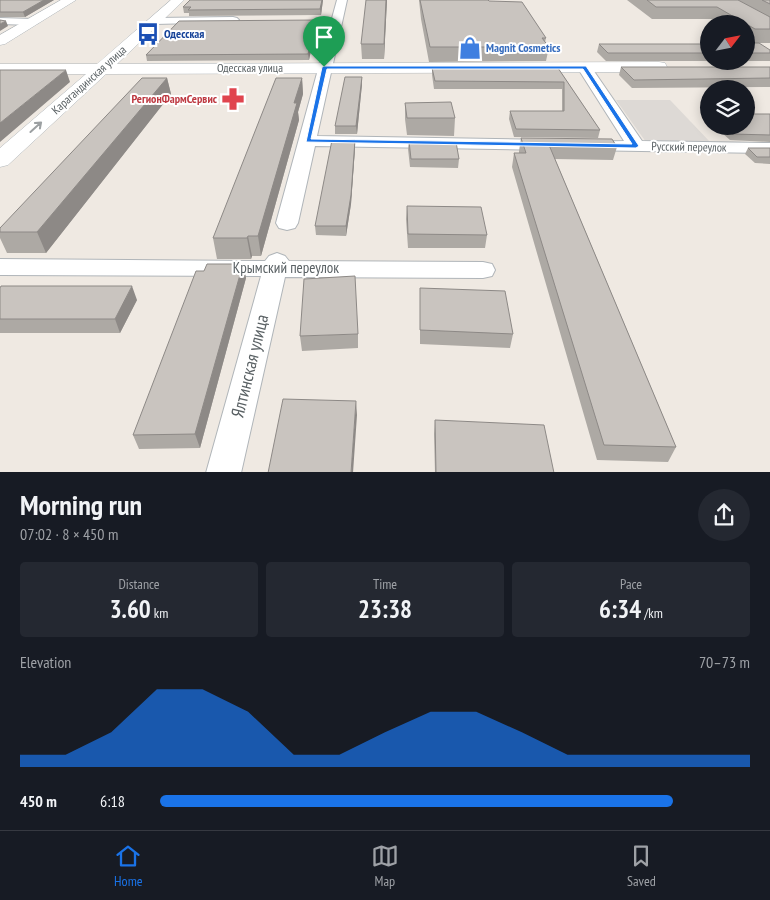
<!DOCTYPE html>
<html lang="en">
<head>
<meta charset="utf-8">
<style>
  :root { --surface:#171b24; --page:#242831; --text:#f1f3f6; --muted:#9ea1a6; --line:#363941; --accent:#1a73e8 }
  body { margin:0; font-family:"PT Sans Narrow",sans-serif; background:var(--page); color:var(--text); height:100vh; display:flex; flex-direction:column; font-size:19px; white-space:nowrap }
  * { box-sizing:border-box; margin:0 }
  p { font-size:16px; color:var(--muted) }
  .icon { flex:none; width:28px; height:28px; fill:none; stroke:currentColor; stroke-width:2; stroke-linecap:round; stroke-linejoin:round }
  .map { position:relative; height:472px; overflow:hidden }
  .side { display:flex; flex-direction:column; background:var(--surface); flex:1 }
  .side>* { flex:none }
  .needle { width:32px; rotate:58deg }
  .controls { position:absolute; left:700px; top:15px; display:grid; gap:10px }
  .controls a { display:grid; place-items:center; width:55px; height:55px; border-radius:50%; background:var(--surface); box-shadow:0 2px 12px #0003; font-size:25px }
  .pin { position:absolute; display:grid; place-items:center; width:42px; height:42px; color:#fff; margin:-51px -21px; border-radius:50% 50% 50% 0; rotate:-45deg; box-shadow:0 0 5px #0007 }
  .pin .icon { rotate:45deg }
  .round { display:grid; place-items:center; flex:none; width:52px; height:52px; border-radius:26px; background:var(--page) }
  .head { display:flex; align-items:center; justify-content:space-between; height:85px; padding:0 20px }
  h1 { font-size:28px; font-weight:700; line-height:38px }
  .stats { display:grid; grid-template-columns:repeat(3,1fr); gap:8px; height:85px; padding:5px 20px }
  .stats div { display:grid; align-content:center; border-radius:5px; background:var(--page); text-align:center }
  .stats b { font-size:25px; font-weight:700 }
  .stats small { font-size:14px; font-weight:400 }
  .stats p { font-size:14px }
  .chart { height:140px; padding:10px 20px }
  .chart p { display:flex; justify-content:space-between }
  .chart svg { width:100%; height:90px; margin-top:5px; fill:var(--accent); opacity:.7 }
  ul { padding:0 20px; list-style:none; font-size:16px }
  li { display:grid; grid-template-columns:80px 60px 1fr; align-items:center; height:38px }
  li i { height:12px; border-radius:6px; background:var(--accent) }
  .dock { display:flex; justify-content:space-around; align-items:center; height:70px; border-top:1px solid var(--line); background:var(--surface); font-size:14px; color:var(--muted) }
  .dock a { display:grid; justify-items:center; gap:2px }
  .dock .current { color:var(--accent) }
  .map>svg:first-child { display:block }
  .industrial { fill:#ddd9d5 }
  .lines { fill:none; stroke-linecap:round; stroke-linejoin:round }
  .street-casing { stroke:#b0b5b9; stroke-width:2 }
  .secondary-casing { stroke:#afb5b9; stroke-width:1 }
  .street { fill:#fff; fill-rule:evenodd }
  .secondary { fill:#fff; fill-rule:evenodd }
  .wall { fill:#ada9a4 }
  .shaded-wall { fill:#8d8986 }
  .building { fill:#c9c4bf; stroke:#8d8986 }
  .oneway { stroke:#9ca0a2 }
  .route { fill:#1a73e8; stroke:#fff; fill-rule:evenodd }
  .labels { text-anchor:middle; stroke-width:4; stroke-linejoin:round; paint-order:stroke }
  .far-transit-label { font-size:12px; font-weight:bold; fill:#164399; stroke:#fff; text-anchor:start }
  .far-shop-label { font-size:12px; font-weight:bold; fill:#366cbe; stroke:#fff; text-anchor:start }
  .far-street-label { font-size:12px; fill:#5a6164; stroke:#fff }
  .far-health-label { font-size:12px; font-weight:bold; fill:#be3a42; stroke:#fff; text-anchor:end }
  .street-label { font-size:15px; fill:#5a6164; stroke:#fff }
  .near-street-label { font-size:18px; fill:#5a6164; stroke:#fff }
</style>
</head>
<body>
<div class="map">
<svg width="770" height="473" viewBox="0 0 770 473">
  <rect width="100%" height="100%" fill="#efe9e2"/>
  <path class="industrial" d="M616,100H670L711,143L646,142Z"/>
  <g class="lines">
    <defs>
      <path id="street" d="M337,0H347L317,136L549,140L555,141L558,145L555,149L549,150L315,146L298,223L295,228L287,230L279,228L276,223Z
        M233,17L237,18L239,20L237,22L155,24L149,21L155,18Z
        M0,18L33,19L39,22L33,25L0,24Z
        M584,63L589,64L642,141L770,143V153L580,150L577,146L580,142L624,141L577,67Z
        M277,253L285,256L289,261L483,262L492,264L495,270L492,276L483,278L285,277L241,473H206L261,276L0,275V259L265,261L269,256Z"/>
      <path id="secondary" d="M61,0H76L5,44L0,45V35Z
        M171,0H184L117,64L659,62L665,63L667,67L665,71L659,72L106,74L8,165L0,167V148L86,74H0V64H97Z"/>
    </defs>
    <use href="#street" class="street-casing"/>
    <use href="#secondary" class="secondary-casing"/>
    <use href="#street" class="street"/>
    <use href="#secondary" class="secondary"/>
  </g>
  <path class="wall" d="M0,0H54L25,17H0Z
    M323,0L321,15L189,16V13H184L183,7Z
    M387,0L384,59H362L361,44Z
    M419,0H488L489,1L546,38L545,42L549,47L546,61L429,62L421,19Z
    M627,0H770V43H750L746,41V24H719L713,19H652Z
    M319,20L320,25L318,36H314L309,60L147,61L146,55Z
    M746,43L770,50V61H746Z
    M599,44H709V61H606L597,52Z
    M621,67H770V87L632,88L619,75Z
    M432,68H558L600,130L598,138L514,137L509,119L510,111H562V89H434L432,75Z
    M362,77V84L357,134H335V126Z
    M167,78L171,94L46,253H7L0,238V228Z
    M302,78L303,94L298,112L299,120L261,256H252L251,259H217L213,238Z
    M405,103L455,118L454,136L407,135L405,119Z
    M770,114V142L730,140L714,126H746Z
    M521,138L617,147L613,160L555,159L676,447L668,462L597,460L512,167L514,153H519V151Z
    M355,140V148L351,204L346,236L316,235L315,226Z
    M409,141L459,159L458,168L410,167L408,149Z
    M748,148H770V164L755,163L745,154Z
    M407,206L487,235L485,248H408L406,219Z
    M243,264L246,278L200,448L139,449L133,435Z
    M0,288L137,300L120,333H0Z
    M420,288L513,334L510,348L420,344Z
    M358,334V348L302,351L300,336Z
    M435,420L554,473H435L434,434Z"/>
  <path class="shaded-wall" d="M44,0H54L25,17L23,12Z
    M322,0H323L321,15L320,9Z
    M386,0H387L384,59V44Z
    M319,20L320,25L318,36V31Z
    M6,21L8,26L0,31V24Z
    M314,31V36L309,60L308,54Z
    M66,70L70,82L0,142V123Z
    M362,77V84L357,134L356,126Z
    M167,78L171,94L46,253L37,232Z
    M302,78L303,94L298,112L299,120L261,256L258,236L294,103Z
    M355,140V148L351,204L346,236V226Z
    M248,236L252,256L251,259L247,238Z
    M243,264L246,278L200,448L195,434Z
    M132,286L137,300L120,333L115,319Z
    M356,401L357,415L353,473H351Z"/>
  <path class="building" d="M0,0H44L23,12H0Z
    M190,0H322L320,9L188,10L191,7H183Z
    M366,0H386L384,44H361Z
    M420,0H488L489,1L522,2L546,38H542L549,47H430Z
    M647,0H738L770,17V29H755L717,7H656Z
    M762,0H770V4Z
    M0,20L6,21L0,24Z
    M319,20L318,31H314L308,54L146,55L179,21Z
    M746,43H759L770,50V53H746Z
    M599,44H709V53H608Z
    M621,67H770V78L634,80Z
    M432,68H558L600,130L516,129L510,111H564V82L435,81Z
    M0,70H66L0,123Z
    M345,77H362L356,126H335Z
    M142,78H167L37,232H0V228Z
    M276,78H302L294,103H297L258,236H248L247,238H213Z
    M451,102L455,118H407L405,103Z
    M746,114H770V135L732,134L724,126H746Z
    M521,138L612,139L617,147L549,145L676,447L604,445L514,153H526Z
    M332,140H355L351,195L346,226H315Z
    M409,141L456,142L459,159H411Z
    M748,148H770V157H757Z
    M407,206L481,207L487,235L408,234Z
    M207,264H243L195,434L133,435L196,271H204Z
    M355,276L358,334L300,336L304,279Z
    M1,286H132L115,319H0V288Z
    M420,288L505,291L513,334L420,330Z
    M283,399L356,401L351,473H268Z
    M435,420L544,425L554,473H436Z"/>
  <defs><path id="oneway-shaft" d="M-6 0H5M1.5-3L5.5 0L1.5 3" fill="none" stroke-width="1.6" stroke-linecap="round" stroke-linejoin="round" transform="scale(1.25)"/></defs>
  <use class="oneway" href="#oneway-shaft" transform="translate(36 127) rotate(-42)"/>
  <path class="route" d="M324,66H586L639,146L636,148L306,142L322,67ZM327,69H583L632,144L311,139Z"/>
  <defs>
    <symbol id="bus-bare" viewBox="-9 -9 18 18"><path d="M-5-6H5V4H4V6H2V4H-2V6H-4V4H-5ZM-3.5-4V0h7V-4ZM-3.5 1.2v1.5H-2V1.2ZM2 1.2v1.5H3.5V1.2Z" fill="#1a4fb4" stroke="#fff" stroke-width="2.5" paint-order="stroke"/></symbol>
    <symbol id="shop-bare" viewBox="-9 -9 18 18"><path d="M-5-2.5h2.3a2.7 3.5 0 0 1 5.4 0H5L5.5 6h-11ZM-1.5-2.5h3a1.5 2.3 0 0 0-3 0Z" fill="#3f7fe0" stroke="#fff" stroke-width="2.5" paint-order="stroke"/></symbol>
    <symbol id="pharmacy-bare" viewBox="-9 -9 18 18"><path d="M-2-6h4v4h4v4h-4v4h-4v-4h-4v-4h4Z" fill="#e0444e" stroke="#fff" stroke-width="2.5" paint-order="stroke"/></symbol>
  </defs>
  <g fill-rule="evenodd">
    <use href="#bus-bare" x="132" y="18" width="32" height="32"/>
    <use href="#shop-bare" x="454" y="32" width="32" height="32"/>
    <use href="#pharmacy-bare" x="217" y="83" width="32" height="32"/>
  </g>
  <g class="labels">
    <g class="far-transit-label">
      <text x="164" y="38">Одесская</text>
    </g>
    <g class="far-shop-label">
      <text x="486" y="52">Magnit Cosmetics</text>
    </g>
    <g class="far-street-label">
      <text x="250" y="72">Одесская улица</text>
      <text transform="translate(89 80) rotate(-42)" y="4">Карагандинская улица</text>
      <text transform="translate(689 147) rotate(1)" y="4">Русский переулок</text>
    </g>
    <g class="far-health-label">
      <text x="217" y="103">РегионФармСервис</text>
    </g>
    <g class="street-label">
      <text x="286" y="273">Крымский переулок</text>
    </g>
    <g class="near-street-label">
      <text transform="translate(250 366) rotate(-76)" y="6">Ялтинская улица</text>
    </g>
  </g>
</svg>
<div class="controls">
<a><svg class="needle" viewBox="-14 -14 28 28"><path d="M0-13l5 13h-10z" fill="#e53935"/><path d="M0 13l5-13h-10z" fill="#9ea1a6"/></svg></a>
<a><svg class="icon" aria-label="layers" viewBox="0 0 24 24"><path d="M12 4l9 5-9 5-9-5zM3 14l9 5 9-5"/></svg></a>
</div>
<div class="pin" style="left:324px;top:67px;background:#1e9e55"><svg class="icon" aria-label="arrive" viewBox="0 0 24 24"><path d="M6 21V4h12l-3 4 3 4H6"/></svg></div>
</div>
<section class="side">
<div class="head"><div><h1>Morning run</h1><p>07:02 · 8 × 450 m</p></div><a class="round"><svg class="icon" aria-label="share" viewBox="0 0 24 24"><path d="M12 15V3M7 8l5-5 5 5M5 13v7h14v-7"/></svg></a></div>
<div class="stats">
<div><p>Distance</p><b>3.60<small> km</small></b></div>
<div><p>Time</p><b>23:38</b></div>
<div><p>Pace</p><b>6:34<small> /km</small></b></div>
</div>
<div class="chart"><p><span>Elevation</span>70–73 m</p>
<svg viewBox="0 0 160 44" preserveAspectRatio="none"><path d="M0 44V38L10 38L20 27L30 6L40 6L50 17L60 38L70 38L80 27L90 17L100 17L110 27L120 38L130 38L140 38L150 38L160 38V44z"/></svg>
</div>
<ul>
<li><b>450 m</b>6:18<i style="width:87%"></i></li>
</ul>
</section>
<nav class="dock">
<a class="current"><svg class="icon" aria-label="home" viewBox="0 0 24 24"><path d="M3 11l9-7 9 7M6 9v11h12V9"/></svg>Home</a>
<a><svg class="icon" aria-label="map" viewBox="0 0 24 24"><path d="M3 6l6-2 6 2 6-2v14l-6 2-6-2-6 2zM9 4v14M15 6v14"/></svg>Map</a>
<a><svg class="icon" aria-label="saved" viewBox="0 0 24 24"><path d="M7 4h10v16l-5-4-5 4z"/></svg>Saved</a>
</nav>
</body>
</html>
